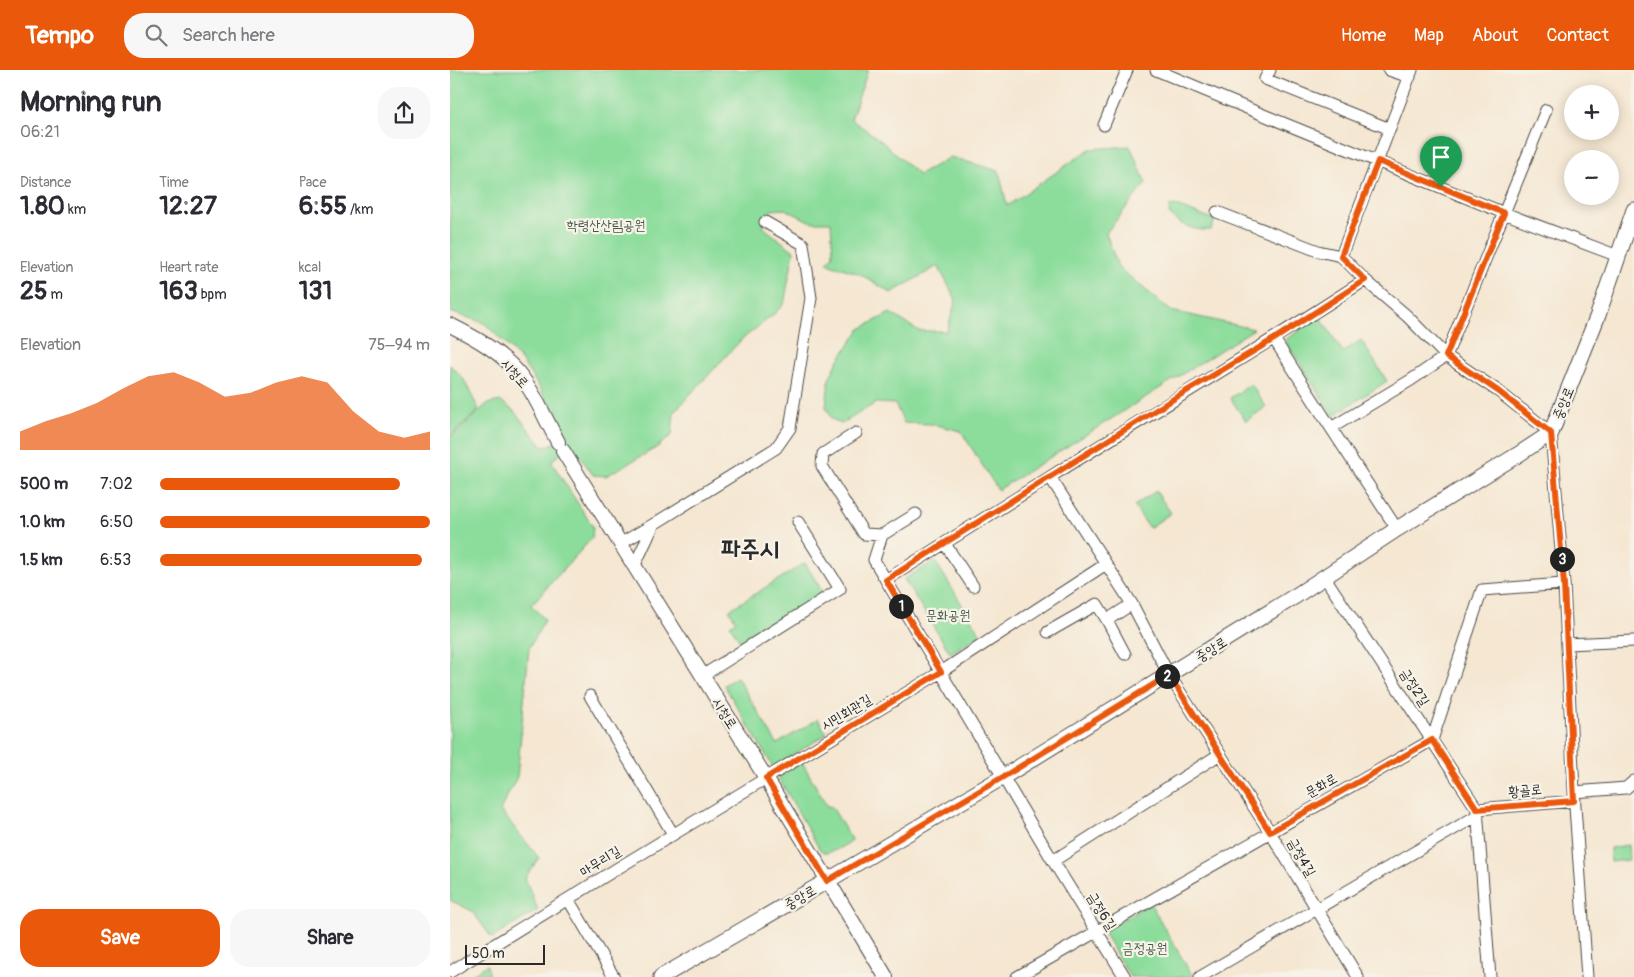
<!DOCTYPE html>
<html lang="en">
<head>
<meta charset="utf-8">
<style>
  :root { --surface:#fff; --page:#f7f7f7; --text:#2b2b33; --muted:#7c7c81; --accent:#ea580c }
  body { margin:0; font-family:Pangolin,"Poor Story",sans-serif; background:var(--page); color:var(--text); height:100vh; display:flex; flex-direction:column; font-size:19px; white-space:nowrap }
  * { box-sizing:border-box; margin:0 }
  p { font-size:16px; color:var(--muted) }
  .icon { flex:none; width:28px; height:28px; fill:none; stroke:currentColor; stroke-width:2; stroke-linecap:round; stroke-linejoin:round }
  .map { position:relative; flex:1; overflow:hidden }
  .details { display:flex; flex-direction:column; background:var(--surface); width:450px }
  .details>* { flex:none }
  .tools { position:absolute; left:1114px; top:15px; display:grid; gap:10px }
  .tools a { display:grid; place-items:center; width:55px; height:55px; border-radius:50%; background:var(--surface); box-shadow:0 2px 12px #0003; font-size:25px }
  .scale { position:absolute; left:15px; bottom:12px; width:80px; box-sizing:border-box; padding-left:5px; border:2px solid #2b2b2b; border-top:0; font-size:14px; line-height:18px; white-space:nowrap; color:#2b2b2b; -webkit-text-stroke:4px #f7f3e8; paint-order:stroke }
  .pin { position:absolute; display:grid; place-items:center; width:42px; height:42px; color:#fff; margin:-51px -21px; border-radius:50% 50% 50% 0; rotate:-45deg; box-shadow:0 0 5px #0007 }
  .pin .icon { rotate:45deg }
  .km { position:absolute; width:25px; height:25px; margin:-12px; border-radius:50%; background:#222; color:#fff; font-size:14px; line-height:25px; text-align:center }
  .round { display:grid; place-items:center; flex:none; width:52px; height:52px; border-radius:20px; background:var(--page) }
  .overview { display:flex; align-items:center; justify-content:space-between; height:85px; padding:0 20px }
  h1 { font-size:28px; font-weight:700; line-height:38px }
  .metrics { display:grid; grid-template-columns:repeat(3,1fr); gap:8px; height:85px; padding:5px 20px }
  .metrics div { display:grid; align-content:center }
  .metrics b { font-size:25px; font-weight:700 }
  .metrics small { font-size:14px; font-weight:400 }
  .metrics p { font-size:14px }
  .chart { height:140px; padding:10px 20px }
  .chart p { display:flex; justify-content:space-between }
  .chart svg { width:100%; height:90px; margin-top:5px; fill:var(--accent); opacity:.7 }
  .button { display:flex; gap:10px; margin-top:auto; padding:10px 20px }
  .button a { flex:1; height:58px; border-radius:20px; background:var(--accent); color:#fff; font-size:20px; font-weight:700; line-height:58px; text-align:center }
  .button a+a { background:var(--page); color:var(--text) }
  ul { padding:0 20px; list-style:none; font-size:16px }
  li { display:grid; grid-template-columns:80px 60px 1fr; align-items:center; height:38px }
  li i { height:12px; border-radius:6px; background:var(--accent) }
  header { display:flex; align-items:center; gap:30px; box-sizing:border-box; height:70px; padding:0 25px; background:var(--accent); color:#fff }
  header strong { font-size:24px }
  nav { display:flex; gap:28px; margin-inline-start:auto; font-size:18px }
  .search { width:350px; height:45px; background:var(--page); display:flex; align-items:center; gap:12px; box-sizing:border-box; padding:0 18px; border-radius:20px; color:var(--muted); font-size:19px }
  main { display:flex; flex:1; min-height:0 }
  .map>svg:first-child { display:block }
  .green { fill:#8cdd9c; stroke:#5c8464 }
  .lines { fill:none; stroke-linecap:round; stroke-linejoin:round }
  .minor-casing { stroke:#494744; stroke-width:13 }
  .tertiary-casing { stroke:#494744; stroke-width:16 }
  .secondary-casing { stroke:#494744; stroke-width:17 }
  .minor { stroke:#fff; stroke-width:11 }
  .tertiary { stroke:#fff; stroke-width:14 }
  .secondary { stroke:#fff; stroke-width:15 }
  .route-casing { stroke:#fff; stroke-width:10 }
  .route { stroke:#ea580c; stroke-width:6 }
  .labels { text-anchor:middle; stroke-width:4.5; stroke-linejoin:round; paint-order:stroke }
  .park-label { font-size:14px; fill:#435847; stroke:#f7f3e8 }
  .street-label { font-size:14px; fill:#2b2b2b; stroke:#f7f3e8 }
  .town-label { font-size:24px; font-weight:bold; fill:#2b2b2b; stroke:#f7f3e8 }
</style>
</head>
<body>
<header>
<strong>Tempo</strong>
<div class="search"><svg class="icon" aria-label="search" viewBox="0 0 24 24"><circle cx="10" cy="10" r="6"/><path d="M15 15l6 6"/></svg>Search here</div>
<nav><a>Home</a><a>Map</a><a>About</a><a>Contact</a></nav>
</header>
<main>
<section class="details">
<div class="overview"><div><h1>Morning run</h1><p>06:21</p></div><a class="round"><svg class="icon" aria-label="share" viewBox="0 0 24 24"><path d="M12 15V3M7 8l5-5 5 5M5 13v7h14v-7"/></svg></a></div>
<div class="metrics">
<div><p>Distance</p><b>1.80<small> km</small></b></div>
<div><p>Time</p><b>12:27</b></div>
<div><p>Pace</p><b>6:55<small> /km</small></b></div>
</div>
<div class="metrics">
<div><p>Elevation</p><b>25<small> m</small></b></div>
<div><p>Heart rate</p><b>163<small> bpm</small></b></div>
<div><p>kcal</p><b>131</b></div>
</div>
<div class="chart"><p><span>Elevation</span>75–94 m</p>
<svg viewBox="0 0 160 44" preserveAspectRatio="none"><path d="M0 44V35L10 30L20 26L30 21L40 14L50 8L60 6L70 11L80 18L90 16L100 11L110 8L120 11L130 25L140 35L150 38L160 35V44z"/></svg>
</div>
<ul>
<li><b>500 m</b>7:02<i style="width:89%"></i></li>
<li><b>1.0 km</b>6:50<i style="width:100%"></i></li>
<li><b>1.5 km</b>6:53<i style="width:97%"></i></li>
</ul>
<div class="button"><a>Save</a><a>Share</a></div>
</section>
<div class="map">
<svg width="1184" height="907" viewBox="0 0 1184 907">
  <rect width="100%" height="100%" fill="#f7f3e8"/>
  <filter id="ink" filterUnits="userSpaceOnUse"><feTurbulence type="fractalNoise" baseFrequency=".02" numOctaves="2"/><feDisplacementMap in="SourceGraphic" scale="10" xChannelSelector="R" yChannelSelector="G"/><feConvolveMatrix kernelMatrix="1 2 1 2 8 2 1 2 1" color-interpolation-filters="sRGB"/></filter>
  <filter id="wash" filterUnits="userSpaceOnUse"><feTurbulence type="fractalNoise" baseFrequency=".0096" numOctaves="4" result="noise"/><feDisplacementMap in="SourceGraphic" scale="20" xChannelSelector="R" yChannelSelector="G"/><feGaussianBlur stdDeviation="1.12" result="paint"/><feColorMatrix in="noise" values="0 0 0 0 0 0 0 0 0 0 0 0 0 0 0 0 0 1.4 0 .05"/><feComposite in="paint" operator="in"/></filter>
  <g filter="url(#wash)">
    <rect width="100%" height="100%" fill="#f5e7d2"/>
    <path class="green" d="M0,0H418L401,49L430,70L469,105L500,87L549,101L557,136L640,79L680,76L696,113L656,163L668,197L721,241L804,259L548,420L511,361L482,354L454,353L445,334L426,333L391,354L382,349L376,337L379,309L388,291L410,259L440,243L469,261H497L506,230L488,196L441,223L410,204L377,193L383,185L381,152H361L335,139L321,140L313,157L344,181L334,234L323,245L291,270L224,342L222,365L206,378L156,406L143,405L123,377L103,389L102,393L143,457L142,468L81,535L95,550L79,578L67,707L50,740L89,788L75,808L88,840L42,868L22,841L0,830V368L37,334L50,331L64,341L92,376L97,377L115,366L91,320L69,287L34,253L0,242Z
      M723,135L765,150L761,160C744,161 731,156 719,144L720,136Z
      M870,247L893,282L911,270L937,311L883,346L835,270Z
      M0,295L13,308L29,340L0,366Z
      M801,314L816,337L796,351L780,328Z
      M706,421L721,443L699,458L684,436Z
      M485,491L531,565L500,583L454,509Z
      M355,493L372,521L369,528L293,576L280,555L286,551L279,540Z
      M287,607L327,674L368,649L377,664L323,697L274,615Z
      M352,692L377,736L382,737L402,771L386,780L376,783L370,780L328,707Z
      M1178,775L1179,790L1160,792V778Z
      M700,833L743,907H680L653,862Z
      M37,895L40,907H17Z"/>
  </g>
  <g filter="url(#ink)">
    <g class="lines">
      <defs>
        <path id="minor" d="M706,0L816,46L1054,143L996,286L961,310L881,358L947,459
          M820,0L815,9L940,59
          M939,0L960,7
          M1096,40L1054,143L1168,186
          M654,55L677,0
          M767,142L868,181L891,186L915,210L957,246L996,286L1048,321L1101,363L1114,514L1124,722L1137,907
          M891,186L962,0
          M824,269L881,358
          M406,363L373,384L372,396L414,464L432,465
          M466,444L432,465L424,490L603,791L675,907
          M204,454L326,378L340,358L361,228L353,174L315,152
          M170,474L204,454L184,497
          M495,474L523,516
          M874,506L1027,739L1040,907
          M436,510L600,407
          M598,562L647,534L657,550
          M1117,574L1184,571
          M675,584L657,550L682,534
          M252,606L390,519L348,452
          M140,626L223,764
          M1124,722L1176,718L1184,711
          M1027,739L1125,731
          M603,791L770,684
          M118,829L164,907
          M0,902L168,798L491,602L656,494
          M567,907L982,670L1032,520L1114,514
          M750,907L1028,745
          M908,907L820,762L719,605L682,534L600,407C705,341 811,278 915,210"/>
        <path id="tertiary" d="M0,255C22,266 44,278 62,296C82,316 94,347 108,372
          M113,381L316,708L436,907"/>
        <path id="secondary" d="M211,907L377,811L553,707L847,525L947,459L1069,384L1101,363L1148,245L1184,140"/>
      </defs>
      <use href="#minor" class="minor-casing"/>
      <use href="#tertiary" class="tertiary-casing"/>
      <use href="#secondary" class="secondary-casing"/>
      <use href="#minor" class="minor"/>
      <use href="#tertiary" class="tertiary"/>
      <use href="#secondary" class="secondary"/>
    </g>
  </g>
  <g class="lines" filter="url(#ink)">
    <defs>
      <path id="route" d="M928,91L1054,143L996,286L1048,321L1101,363L1114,514L1124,731L1027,739L982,670L820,762L719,605L553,707L377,811L316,708L491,602L436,510L725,328L824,269L915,210L891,186Z"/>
    </defs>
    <use href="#route" class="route-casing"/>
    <use href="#route" class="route"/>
  </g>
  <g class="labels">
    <g class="park-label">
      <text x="156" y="160">학령산산림공원</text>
      <text x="498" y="550">문화공원</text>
      <text x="695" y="883">금정공원</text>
    </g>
    <g class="street-label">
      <text transform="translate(65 303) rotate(49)" y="5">시청로</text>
      <text transform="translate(1113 333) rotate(-68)" y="5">중앙로</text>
      <text transform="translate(761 579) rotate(-32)" y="5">중앙로</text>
      <text transform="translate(965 617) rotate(57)" y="5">금정2길</text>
      <text transform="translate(396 642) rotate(-31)" y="5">시민회관길</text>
      <text transform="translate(275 643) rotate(58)" y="5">시청로</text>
      <text transform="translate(871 715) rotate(-30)" y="5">문화로</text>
      <text transform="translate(1075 720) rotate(-5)" y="5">황골로</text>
      <text transform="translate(852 787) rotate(60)" y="5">금정4길</text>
      <text transform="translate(150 791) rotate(-32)" y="5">마무리길</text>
      <text transform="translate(350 827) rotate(-30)" y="5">중앙로</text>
      <text transform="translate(652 841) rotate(58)" y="5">금정6길</text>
    </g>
    <g class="town-label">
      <text x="300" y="487">파주시</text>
    </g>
  </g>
</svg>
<div class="tools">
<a>+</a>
<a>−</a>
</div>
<div class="scale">50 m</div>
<div class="pin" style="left:991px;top:117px;background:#1e9e55"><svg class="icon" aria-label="arrive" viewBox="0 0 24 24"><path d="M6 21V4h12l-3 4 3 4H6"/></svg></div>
<b class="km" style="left:451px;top:536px">1</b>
<b class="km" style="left:717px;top:606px">2</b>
<b class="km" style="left:1112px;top:489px">3</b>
</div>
</main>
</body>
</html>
